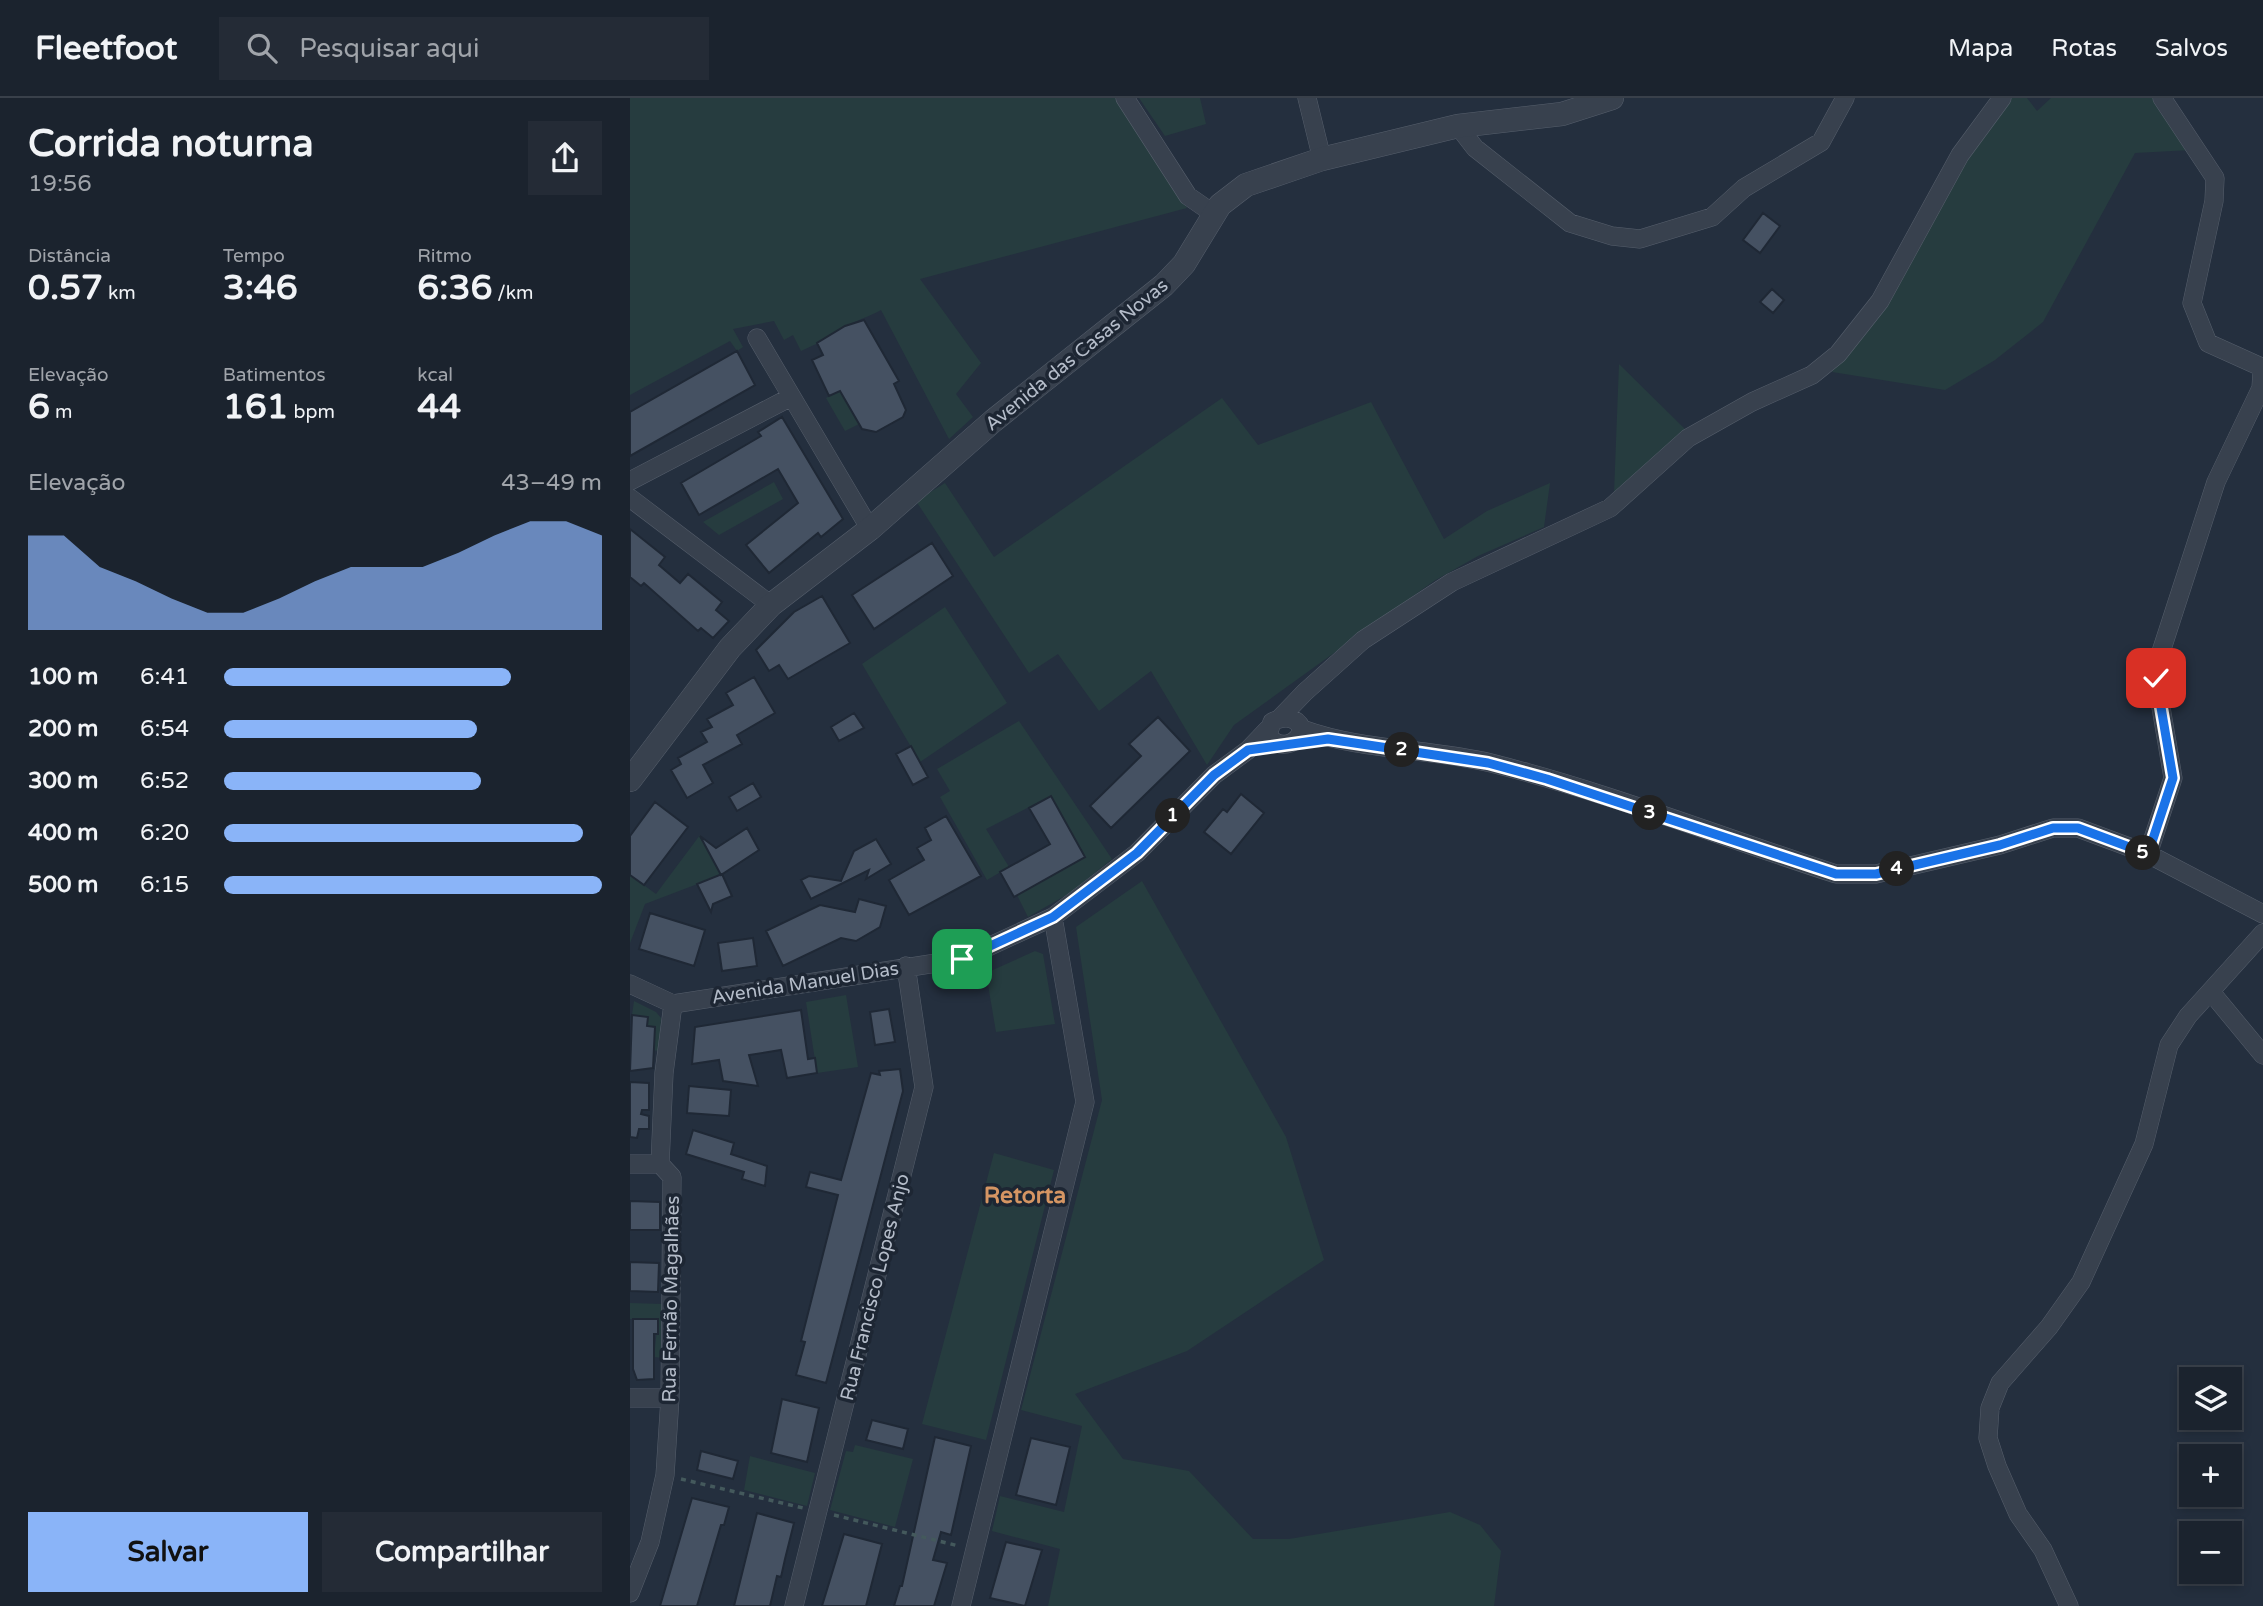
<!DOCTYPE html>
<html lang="pt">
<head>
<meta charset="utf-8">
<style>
  :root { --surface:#1b232e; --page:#242b36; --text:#f1f3f6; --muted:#a0a4aa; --line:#39404a; --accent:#8ab4f8 }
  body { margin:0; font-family:"Varela Round",sans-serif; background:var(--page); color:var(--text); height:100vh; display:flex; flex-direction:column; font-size:26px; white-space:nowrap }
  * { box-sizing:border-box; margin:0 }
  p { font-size:23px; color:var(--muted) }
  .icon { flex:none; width:38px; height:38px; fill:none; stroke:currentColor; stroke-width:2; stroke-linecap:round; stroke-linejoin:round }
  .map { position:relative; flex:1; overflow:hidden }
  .panel { display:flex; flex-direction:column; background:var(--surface); width:630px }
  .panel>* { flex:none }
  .controls { position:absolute; left:1549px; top:1269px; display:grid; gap:14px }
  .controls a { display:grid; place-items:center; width:63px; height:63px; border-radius:0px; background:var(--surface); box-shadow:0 4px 10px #0003,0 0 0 2px var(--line); font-size:35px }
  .pin { position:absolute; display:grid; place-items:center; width:60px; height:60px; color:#fff; margin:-30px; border-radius:14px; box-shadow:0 4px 10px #0006 }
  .km { position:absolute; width:35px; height:35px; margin:-18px; border-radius:50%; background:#222; color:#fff; font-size:19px; line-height:35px; text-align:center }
  .round { display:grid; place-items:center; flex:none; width:74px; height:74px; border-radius:0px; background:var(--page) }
  .head { display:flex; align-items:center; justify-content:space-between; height:119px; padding:0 28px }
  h1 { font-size:38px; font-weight:800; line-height:52px }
  .figures { display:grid; grid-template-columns:repeat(3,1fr); gap:10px; height:119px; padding:7px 28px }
  .figures div { display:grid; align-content:center }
  .figures b { font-size:35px; font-weight:800 }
  .figures small { font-size:19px; font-weight:400 }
  .figures p { font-size:19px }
  .chart { height:196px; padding:14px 28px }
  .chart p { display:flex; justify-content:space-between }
  .chart svg { width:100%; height:126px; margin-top:7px; fill:var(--accent); opacity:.7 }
  .action { display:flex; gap:14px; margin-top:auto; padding:14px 28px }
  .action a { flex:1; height:80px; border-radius:0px; background:var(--accent); color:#111; font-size:28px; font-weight:800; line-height:80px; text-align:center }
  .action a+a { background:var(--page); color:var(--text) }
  ul { padding:0 28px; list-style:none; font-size:23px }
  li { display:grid; grid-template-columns:112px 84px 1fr; align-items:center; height:52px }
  li i { height:18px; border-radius:9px; background:var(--accent) }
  header { display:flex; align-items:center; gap:42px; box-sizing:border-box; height:98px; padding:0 35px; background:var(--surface); border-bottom:2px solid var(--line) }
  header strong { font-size:33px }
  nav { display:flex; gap:38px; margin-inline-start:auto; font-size:24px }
  .search { width:490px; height:63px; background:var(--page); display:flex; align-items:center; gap:18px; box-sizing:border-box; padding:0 24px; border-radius:0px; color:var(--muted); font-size:26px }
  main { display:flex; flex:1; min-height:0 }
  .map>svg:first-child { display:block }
  .green { fill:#263c3f }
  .building { fill:#455162; stroke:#1f2835; stroke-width:2 }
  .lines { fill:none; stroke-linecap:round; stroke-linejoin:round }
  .minor-casing { stroke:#565f6c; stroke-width:19 }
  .tertiary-casing { stroke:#565f6c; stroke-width:24 }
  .path { stroke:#44595c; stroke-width:3.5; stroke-dasharray:5 5; stroke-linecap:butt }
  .minor { stroke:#38414e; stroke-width:18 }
  .tertiary { stroke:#38414e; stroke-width:23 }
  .route-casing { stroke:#fff; stroke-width:14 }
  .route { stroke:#1a73e8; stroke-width:9 }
  .labels { text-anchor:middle; stroke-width:7; stroke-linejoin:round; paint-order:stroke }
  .street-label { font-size:19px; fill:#b4bcc9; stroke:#1d2633 }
  .quarter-label { font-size:23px; font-weight:bold; fill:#d59563; stroke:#1d2633 }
</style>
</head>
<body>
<header>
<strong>Fleetfoot</strong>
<div class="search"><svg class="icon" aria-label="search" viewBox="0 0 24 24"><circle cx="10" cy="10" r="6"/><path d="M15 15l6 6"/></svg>Pesquisar aqui</div>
<nav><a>Mapa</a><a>Rotas</a><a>Salvos</a></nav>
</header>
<main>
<section class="panel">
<div class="head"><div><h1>Corrida noturna</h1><p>19:56</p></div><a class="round"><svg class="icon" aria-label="share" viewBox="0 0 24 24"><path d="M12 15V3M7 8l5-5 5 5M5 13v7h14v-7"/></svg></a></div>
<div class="figures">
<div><p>Distância</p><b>0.57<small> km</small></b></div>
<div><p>Tempo</p><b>3:46</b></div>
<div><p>Ritmo</p><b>6:36<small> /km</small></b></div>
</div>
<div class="figures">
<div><p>Elevação</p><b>6<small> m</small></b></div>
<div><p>Batimentos</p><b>161<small> bpm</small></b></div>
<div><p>kcal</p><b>44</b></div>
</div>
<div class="chart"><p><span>Elevação</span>43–49 m</p>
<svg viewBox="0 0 160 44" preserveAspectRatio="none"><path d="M0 44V11L10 11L20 22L30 27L40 33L50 38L60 38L70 33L80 27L90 22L100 22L110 22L120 17L130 11L140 6L150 6L160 11V44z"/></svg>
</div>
<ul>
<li><b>100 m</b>6:41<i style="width:76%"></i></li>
<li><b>200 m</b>6:54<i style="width:67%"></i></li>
<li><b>300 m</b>6:52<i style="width:68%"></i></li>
<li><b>400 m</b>6:20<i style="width:95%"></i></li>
<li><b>500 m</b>6:15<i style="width:100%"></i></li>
</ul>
<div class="action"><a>Salvar</a><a>Compartilhar</a></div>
</section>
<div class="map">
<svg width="1633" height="1508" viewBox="0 0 1633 1508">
  <rect width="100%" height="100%" fill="#242f3e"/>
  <path class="green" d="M0,0H493L557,110L290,181L351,265L326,296L343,319L319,341L251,212C238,220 205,229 199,240L171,253L163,237L154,242L144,223L103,231L113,249L107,253L100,243L0,297Z
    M509,0H570L576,26L535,38Z
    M1378,0H1397L1407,13L1421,0H1524L1561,52L1505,55L1413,224L1365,262L1315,292L1202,274L1250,213L1348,43Z
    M989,266L1057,333L984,395Z
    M210,293L229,326L215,333L196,300Z
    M592,300L628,347L741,304L814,441L857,413L920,385L914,429L848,458L804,483L604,627L577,667L521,573L469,613L428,556L399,575L286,403L315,385L364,459Z
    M144,384L153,401L89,437L73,424Z
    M315,509L377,605L290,664L232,566Z
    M389,623L482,761L440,795L398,819L387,797L455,758L421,698L356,731L379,769L357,782L310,699L320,693L307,671Z
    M70,737L91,777L15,806L0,845V777L26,796Z
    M512,783L656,1039L694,1162L557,1253L445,1296L493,1361L559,1373L623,1441H659L820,1414L850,1427L871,1453L864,1508H418L430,1451L362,1433L370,1398L434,1414L452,1328L391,1312L472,1002L446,829Z
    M405,853L413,856L425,926L366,934L356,875Z
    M216,897L228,969L187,975L176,904Z
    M4,903L26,914L31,920L29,953L22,952L25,929L17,928L18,919L2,917Z
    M364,1055L424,1072L356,1342L292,1326Z
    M0,1205L33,1206V1260L24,1259L28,1221H0Z
    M225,1347L283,1361L265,1429L200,1412L216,1353L223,1354Z
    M120,1358L185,1375L177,1408L114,1392Z"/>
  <path class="building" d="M1133,115L1150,128L1130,155L1113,142Z
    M1142,191L1154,202L1143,215L1130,204Z
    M234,222L269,283L264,286L276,312L273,319L246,334L232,331L210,293L199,298L182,262L193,257L187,245L215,228Z
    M107,253L125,287L0,358V314Z
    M152,319L213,421L191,439L188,435L139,475L116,447L168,405L148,371L69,417L51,385L131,338L128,334Z
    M0,431L35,459L29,467L50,485L58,476L92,504L86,512L99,523L83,540L71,530L68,533L14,485L11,488L0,479Z
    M302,445L323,478L244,531L222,497Z
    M192,498L220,545L158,581L149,567L139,573L126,552L164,514Z
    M124,579L145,615L107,637L112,646L73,667L83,685L57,700L41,672L51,666L48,660L77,644L71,634L82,629L77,621L103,607L96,595Z
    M224,615L234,630L209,643L201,629Z
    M528,619L560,653L481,730L460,708L511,658L499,646Z
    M281,648L298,679L283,687L266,656Z
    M123,685L131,699L107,713L99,699Z
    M611,696L634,715L601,756L574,734L593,711L597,714Z
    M421,698L455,759L384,799L370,774L420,746L399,710Z
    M25,704L58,729L14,787L0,777V738Z
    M316,718L351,778L279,817L259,782L294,762L287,750L301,742L295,730Z
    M117,730L129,752L91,777L70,738L86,750Z
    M246,741L261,766L236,781L239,772L181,801L171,782L179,778L211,783L224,753Z
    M92,776L102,798L83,806L81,814L67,786Z
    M229,801L256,808L250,829L226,843L211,840L153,868L136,833L190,807L225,814Z
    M20,815L75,832L64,868L9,851Z
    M123,840L127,868L92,873L88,845Z
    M259,911L265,944L245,947L240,914Z
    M171,912L178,961L185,960L187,975L157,980L151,952L119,957L128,988L93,983L89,962L62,966L65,929Z
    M2,917L18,919L17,928L25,929L23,970L0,973Z
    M270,971L273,993L196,1285L166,1277L175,1244L171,1243L208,1097L176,1089L180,1074L211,1082L241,975L250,977L249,973Z
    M0,984L19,985V1012H12L11,1016L19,1018V1031H9L7,1040L0,1039Z
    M59,988L101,992L99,1018L57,1015Z
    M63,1032L104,1045L101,1056L137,1068L135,1088L112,1081L114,1074L56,1056Z
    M0,1103L30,1104V1132H0Z
    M0,1164L29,1165L28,1194L0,1193Z
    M3,1221H28V1236H24V1281L7,1282L3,1271Z
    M152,1301L189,1310L177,1364L141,1355Z
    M242,1322L278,1331L273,1351L236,1342Z
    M305,1339L341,1348L321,1437L311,1434L303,1462L317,1465L304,1508H264L270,1488H272Z
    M401,1340L440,1349L426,1407L386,1397Z
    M71,1353L108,1363L103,1381L67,1372Z
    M62,1400L99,1409L94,1427H91L67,1508H30Z
    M127,1415L164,1425L155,1461L151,1479L147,1478L140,1508H104Z
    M214,1436L252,1446L236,1508H192Z
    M376,1444L412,1452L395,1508L360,1500Z"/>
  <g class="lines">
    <defs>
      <path id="minor" d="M495,0L558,98L584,116
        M677,0L692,61
        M828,28L845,50L940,125L982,138L1010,141L1082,119L1114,90L1191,44L1215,0
        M127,240L240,431
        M0,383L161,299
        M0,400L141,507
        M650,620L675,594L733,542L822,484L980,410L1058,340L1122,304L1182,277L1208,256L1250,203L1330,57L1372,0
        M672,631C668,648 647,652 638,637L642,624C654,618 666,618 672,631C732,653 798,650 861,665C977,694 1092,739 1206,776H1246L1370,747L1423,730H1448L1518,756L1633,816
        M1518,756L1543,680L1526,580L1529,560L1586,384L1631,290L1632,274L1629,268L1578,245L1562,205L1584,103L1585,80L1532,0
        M0,886L43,906L332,861L423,819L507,755L584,677L618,652L638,631
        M1581,894L1633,957
        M0,1066H30
        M0,1300H40
        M0,1495L20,1444L35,1377L40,1300L42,1079L30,1066L34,975L43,906
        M164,1508L294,989L276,868
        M331,1508L455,1004L423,819
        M1439,1508L1413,1452L1388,1416L1367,1368L1358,1340L1360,1310L1370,1285L1419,1229L1451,1184L1514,1046L1539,947L1558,918L1633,835"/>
      <path id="tertiary" d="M0,682L100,550L141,507L240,431L363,323L534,187L554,166L590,107L616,87L692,61L828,28L932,16L982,0"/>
    </defs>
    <use href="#minor" class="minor-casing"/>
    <use href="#tertiary" class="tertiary-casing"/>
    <path class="path" d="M51,1381L173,1410
      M204,1417L329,1448"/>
    <use href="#minor" class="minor"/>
    <use href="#tertiary" class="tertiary"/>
  </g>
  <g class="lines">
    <defs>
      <path id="route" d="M332,861L423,819L507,755L584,677L618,652L698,641L858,665L917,681L1206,776H1246L1370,747L1423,730H1448L1518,756L1543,680L1526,580"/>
    </defs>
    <use href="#route" class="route-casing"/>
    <use href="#route" class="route"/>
  </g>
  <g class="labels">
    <g class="street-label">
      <text transform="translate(446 256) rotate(-39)" y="7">Avenida das Casas Novas</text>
      <text transform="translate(175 884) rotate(-9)" y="7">Avenida Manuel Dias</text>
      <text transform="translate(244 1189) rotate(-76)" y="7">Rua Francisco Lopes Anjo</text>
      <text transform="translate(40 1201) rotate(-89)" y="7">Rua Fernão Magalhães</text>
    </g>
    <g class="quarter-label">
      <text x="395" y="1105">Retorta</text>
    </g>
  </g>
</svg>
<div class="controls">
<a><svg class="icon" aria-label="layers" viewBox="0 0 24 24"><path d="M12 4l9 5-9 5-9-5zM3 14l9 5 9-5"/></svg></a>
<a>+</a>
<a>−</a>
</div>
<div class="pin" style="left:332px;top:861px;background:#1e9e55"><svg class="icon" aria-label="arrive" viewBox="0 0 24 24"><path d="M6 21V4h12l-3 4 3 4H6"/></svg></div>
<div class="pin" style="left:1526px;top:580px;background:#d93025"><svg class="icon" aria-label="check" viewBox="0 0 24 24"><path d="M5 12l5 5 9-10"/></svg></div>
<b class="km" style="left:543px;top:718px">1</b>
<b class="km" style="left:772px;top:652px">2</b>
<b class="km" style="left:1020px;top:715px">3</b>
<b class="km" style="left:1267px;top:771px">4</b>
<b class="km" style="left:1513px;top:755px">5</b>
</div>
</main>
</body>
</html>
